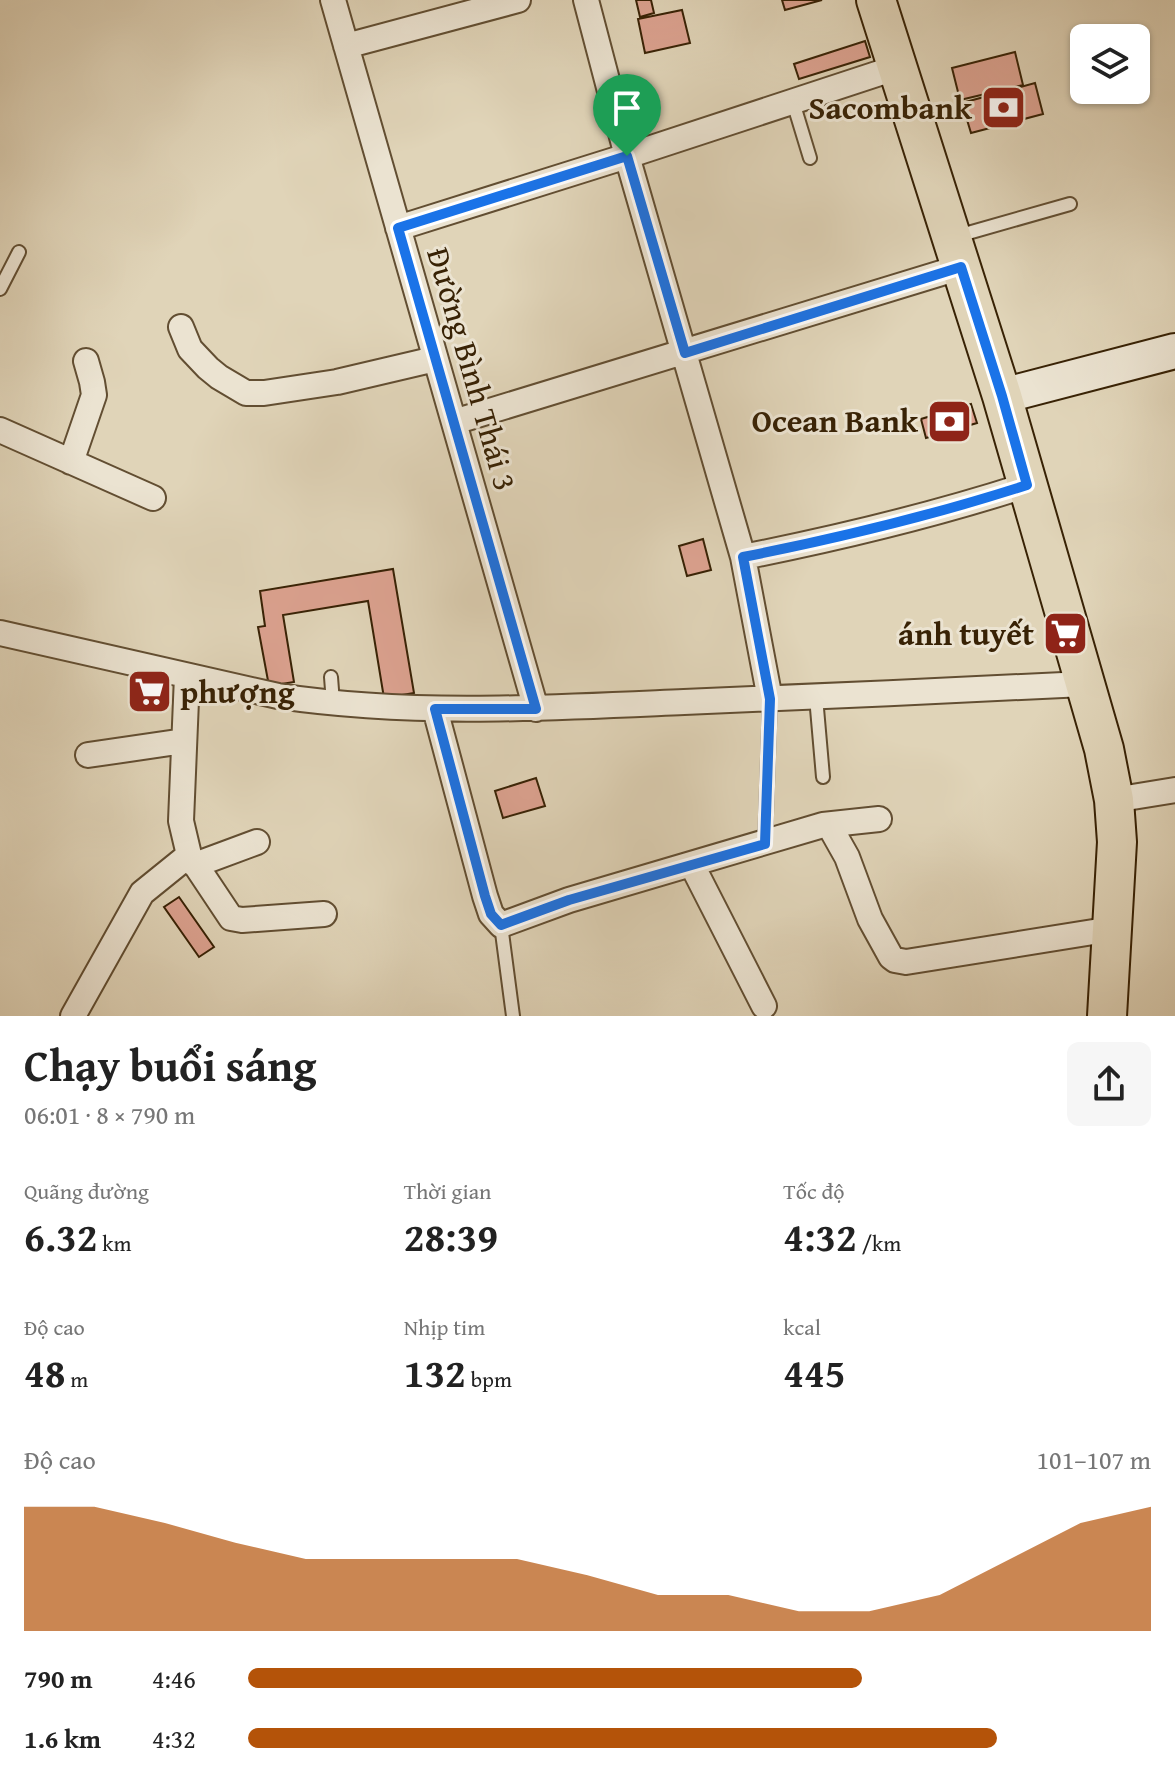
<!DOCTYPE html>
<html lang="vi">
<head>
<meta charset="utf-8">
<style>
  :root { --surface:#fff; --page:#f6f6f6; --text:#222; --muted:#767676; --accent:#b45309 }
  body { margin:0; font-family:"Gentium Book Plus",serif; background:var(--page); color:var(--text); height:100vh; display:flex; flex-direction:column; font-size:30px; white-space:nowrap }
  * { box-sizing:border-box; margin:0 }
  p { font-size:26px; color:var(--muted) }
  .icon { flex:none; width:44px; height:44px; fill:none; stroke:currentColor; stroke-width:2; stroke-linecap:round; stroke-linejoin:round }
  .map { position:relative; height:1016px; overflow:hidden }
  .drawer { display:flex; flex-direction:column; background:var(--surface); flex:1 }
  .drawer>* { flex:none }
  .tools { position:absolute; left:1070px; top:24px; display:grid; gap:16px }
  .tools a { display:grid; place-items:center; width:80px; height:80px; border-radius:12px; background:var(--surface); box-shadow:0 2px 6px #0004; font-size:40px }
  .pin { position:absolute; display:grid; place-items:center; width:68px; height:68px; color:#fff; margin:-82px -34px; border-radius:50% 50% 50% 0; rotate:-45deg; box-shadow:0 0 8px #0007 }
  .pin .icon { rotate:45deg }
  .round { display:grid; place-items:center; flex:none; width:84px; height:84px; border-radius:12px; background:var(--page) }
  .overview { display:flex; align-items:center; justify-content:space-between; height:136px; padding:0 24px }
  h1 { font-size:44px; font-weight:700; line-height:60px }
  .figures { display:grid; grid-template-columns:repeat(3,1fr); gap:12px; height:136px; padding:8px 24px }
  .figures div { display:grid; align-content:center }
  .figures b { font-size:40px; font-weight:700 }
  .figures small { font-size:22px; font-weight:400 }
  .figures p { font-size:22px }
  .chart { height:224px; padding:16px 24px }
  .chart p { display:flex; justify-content:space-between }
  .chart svg { width:100%; height:144px; margin-top:8px; fill:var(--accent); opacity:.7 }
  ul { padding:0 24px; list-style:none; font-size:26px }
  li { display:grid; grid-template-columns:128px 96px 1fr; align-items:center; height:60px }
  li i { height:20px; border-radius:10px; background:var(--accent) }
  .map>svg:first-child { display:block }
  .building { fill:#dca290; stroke:#382205; stroke-width:2 }
  .lines { fill:none; stroke-linecap:round; stroke-linejoin:round }
  .lane-casing { stroke:#624e32; stroke-width:16 }
  .street-casing { stroke:#624e32; stroke-width:28 }
  .secondary-casing { stroke:#382205; stroke-width:38 }
  .primary-casing { stroke:#382205; stroke-width:42 }
  .lane { stroke:#ebe3d1; stroke-width:12 }
  .street { stroke:#ebe3d1; stroke-width:24 }
  .secondary { stroke:#ebe3d1; stroke-width:34 }
  .primary { stroke:#e0d4b8; stroke-width:38 }
  .route-casing { stroke:#fff; stroke-width:16 }
  .route { stroke:#1a73e8; stroke-width:10 }
  .labels { text-anchor:middle; stroke-width:6; stroke-linejoin:round; paint-order:stroke }
  .poi-label { font-size:32px; font-weight:bold; fill:#382205; stroke:#ebe3d1; text-anchor:end }
  .street-label { font-size:32px; fill:#382205; stroke:#ebe3d1 }
</style>
</head>
<body>
<div class="map">
<svg width="1175" height="1016" viewBox="0 0 1175 1016">
  <rect width="100%" height="100%" fill="#e0d4b8"/>
  <filter id="stains"><feTurbulence type="fractalNoise" baseFrequency=".0025" numOctaves="4"/><feColorMatrix values="0 0 0 0 .2 0 0 0 0 .09 0 0 0 0 .02 0 0 0 .5 -.17"/></filter>
  <radialGradient id="worn" r=".72"><stop offset=".6" stop-color="#630" stop-opacity="0"/><stop offset="1" stop-color="#630" stop-opacity=".3"/></radialGradient>
  <path class="building" d="M636,0H651L654,13L640,17Z
    M782,0H822L785,10Z
    M682,10L690,43L645,53L638,19Z
    M865,41L870,57L799,79L794,64Z
    M1015,52L1023,85L960,100L952,68Z
    M1035,83L1043,114L971,133L962,103Z
    M971,404L977,423L926,438L921,419Z
    M703,539L711,570L687,576L679,546Z
    M393,569L414,693L384,698L368,601L283,615L294,682L269,686L258,627L265,626L260,591Z
    M536,778L545,806L503,818L495,791Z
    M179,897L214,947L199,957L164,907Z"/>
  <g class="lines">
    <defs>
      <path id="lane" d="M793,102L810,158
        M954,237L1070,204
        M0,289L19,252
        M331,677L333,703
        M816,697L823,777
        M765,844L770,699
        M501,925L513,1016"/>
      <path id="street" d="M333,0L536,709
        M586,0L627,156L743,557L770,699
        M346,46L518,0
        M398,228L627,156L898,67
        M181,327L190,349L208,368L219,377L246,393H264L337,382L435,359
        M454,422L961,267
        M0,430L153,498
        M71,462L94,395L92,382L86,361
        M743,557C839,538 934,515 1027,485
        M0,633L278,696C413,716 548,708 684,702C817,696 951,691 1084,684
        M435,709L485,896L491,914L501,925L569,900L823,825L879,819
        M88,755L184,741
        M1114,800L1175,790
        M829,825L847,857L870,919L891,957L895,960L906,962L1112,929
        M189,855L231,918L242,920L324,914
        M195,865L257,842
        M692,865L764,1006
        M73,1016L142,893L189,855L181,821L187,676"/>
      <path id="secondary" d="M1002,396L1175,351"/>
      <path id="primary" d="M876,0L1002,396L1104,749L1114,800L1117,842L1107,1016"/>
    </defs>
    <use href="#lane" class="lane-casing"/>
    <use href="#street" class="street-casing"/>
    <use href="#secondary" class="secondary-casing"/>
    <use href="#primary" class="primary-casing"/>
    <use href="#lane" class="lane"/>
    <use href="#street" class="street"/>
    <use href="#secondary" class="secondary"/>
    <use href="#primary" class="primary"/>
  </g>
  <g class="lines">
    <defs>
      <path id="route" d="M627,156L685,353L961,267L1002,396L1027,485C934,515 839,538 743,557L770,699L765,844L569,900L501,925L491,914L485,896L435,709H536L398,228Z"/>
    </defs>
    <use href="#route" class="route-casing"/>
    <use href="#route" class="route"/>
  </g>
  <defs>
    <symbol id="bank-square" viewBox="-11 -11 22 22"><rect x="-9" y="-9" width="18" height="18" rx="4" fill="#8f2418" stroke="#ebe3d1"/><path d="M-6-4H6V4H-6ZM0-2.3a2.3 2.3 0 1 0 0 4.6a2.3 2.3 0 1 0 0-4.6Z" fill="#fff"/></symbol>
    <symbol id="supermarket-square" viewBox="-11 -11 22 22"><rect x="-9" y="-9" width="18" height="18" rx="4" fill="#8f2418" stroke="#ebe3d1"/><path d="M-6-5.5h2.5l.6 2H6L4.5 2H-2.5L-4.4-4H-6ZM-1.5 3.2a1.3 1.3 0 1 0 .1 0ZM3 3.2a1.3 1.3 0 1 0 .1 0Z" fill="#fff"/></symbol>
  </defs>
  <g fill-rule="evenodd">
    <use href="#bank-square" x="978" y="82" width="51" height="51"/>
    <use href="#bank-square" x="924" y="396" width="51" height="51"/>
    <use href="#supermarket-square" x="1040" y="608" width="51" height="51"/>
    <use href="#supermarket-square" x="124" y="666" width="51" height="51"/>
  </g>
  <g class="labels">
    <g class="poi-label">
      <text x="972" y="119">Sacombank</text>
      <text x="918" y="432">Ocean Bank</text>
      <text x="1034" y="645">ánh tuyết</text>
      <text x="180" y="703" text-anchor="start">phượng</text>
    </g>
    <g class="street-label">
      <text transform="translate(472 369) rotate(74)" y="11">Đường Bình Thái 3</text>
    </g>
  </g>
  <rect width="100%" height="100%" filter="url(#stains)"/>
  <rect width="100%" height="100%" fill="url(#worn)"/>
</svg>
<div class="tools">
<a><svg class="icon" aria-label="layers" viewBox="0 0 24 24"><path d="M12 4l9 5-9 5-9-5zM3 14l9 5 9-5"/></svg></a>
</div>
<div class="pin" style="left:627px;top:156px;background:#1e9e55"><svg class="icon" aria-label="arrive" viewBox="0 0 24 24"><path d="M6 21V4h12l-3 4 3 4H6"/></svg></div>
</div>
<section class="drawer">
<div class="overview"><div><h1>Chạy buổi sáng</h1><p>06:01 · 8 × 790 m</p></div><a class="round"><svg class="icon" aria-label="share" viewBox="0 0 24 24"><path d="M12 15V3M7 8l5-5 5 5M5 13v7h14v-7"/></svg></a></div>
<div class="figures">
<div><p>Quãng đường</p><b>6.32<small> km</small></b></div>
<div><p>Thời gian</p><b>28:39</b></div>
<div><p>Tốc độ</p><b>4:32<small> /km</small></b></div>
</div>
<div class="figures">
<div><p>Độ cao</p><b>48<small> m</small></b></div>
<div><p>Nhịp tim</p><b>132<small> bpm</small></b></div>
<div><p>kcal</p><b>445</b></div>
</div>
<div class="chart"><p><span>Độ cao</span>101–107 m</p>
<svg viewBox="0 0 160 44" preserveAspectRatio="none"><path d="M0 44V6L10 6L20 11L30 17L40 22L50 22L60 22L70 22L80 27L90 33L100 33L110 38L120 38L130 33L140 22L150 11L160 6V44z"/></svg>
</div>
<ul>
<li><b>790 m</b>4:46<i style="width:68%"></i></li>
<li><b>1.6 km</b>4:32<i style="width:83%"></i></li>
</ul>
</section>
</body>
</html>
